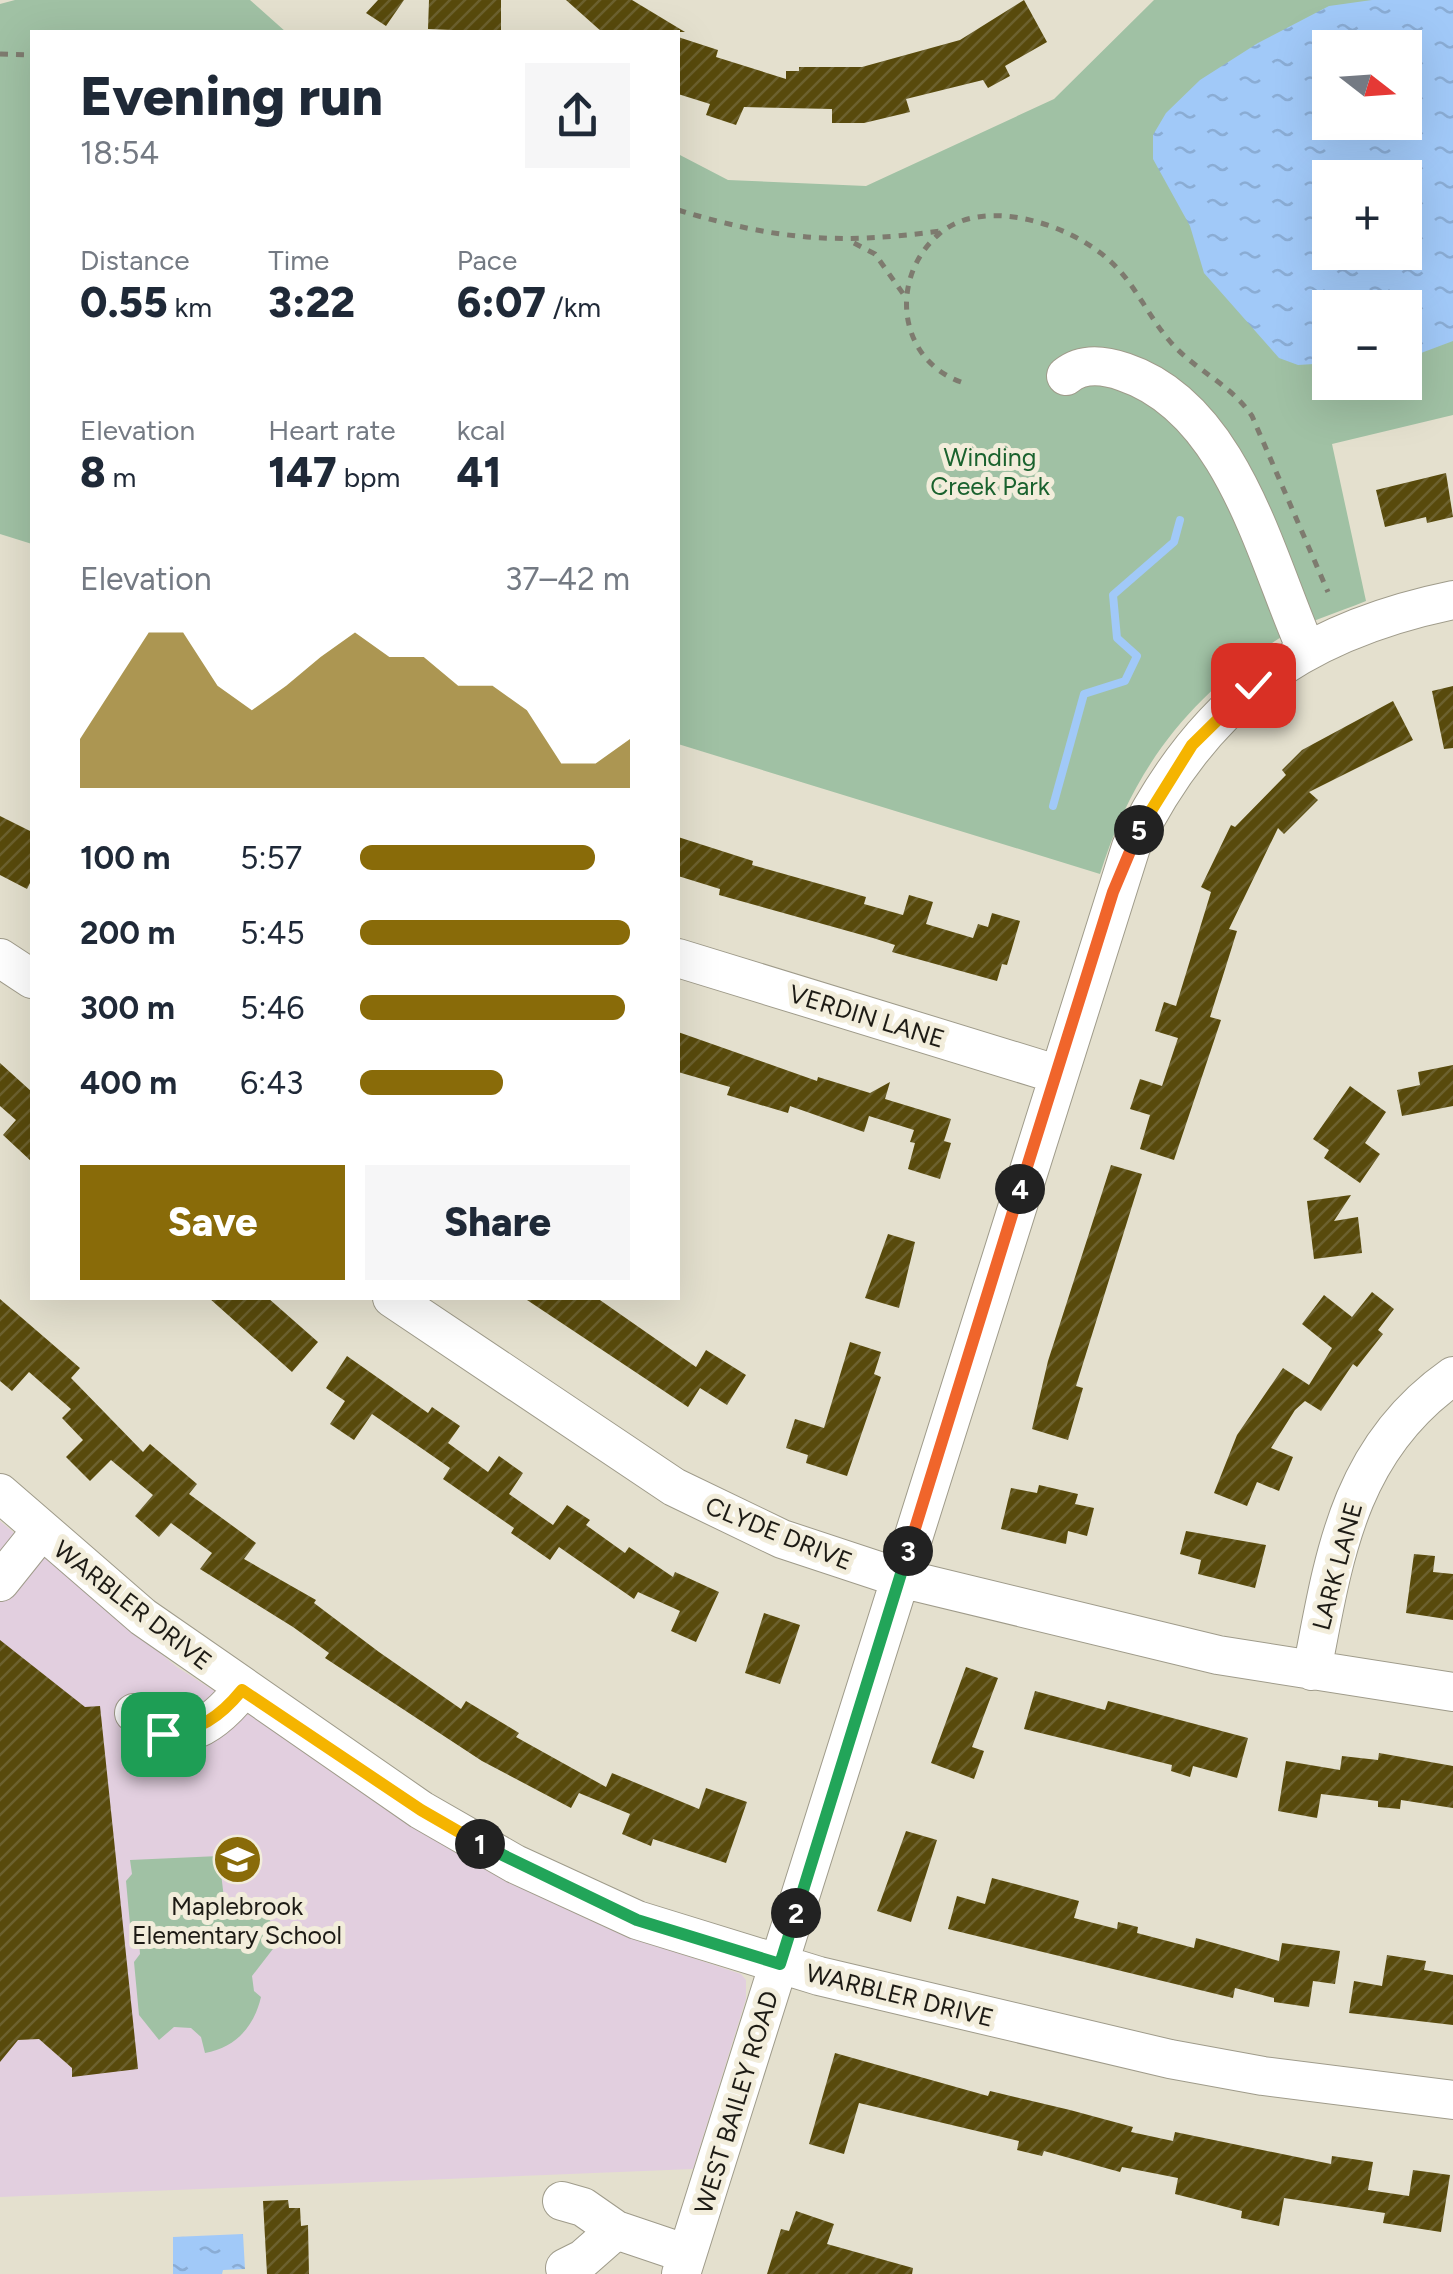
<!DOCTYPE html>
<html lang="en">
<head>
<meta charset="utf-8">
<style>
  :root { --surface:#fff; --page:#f6f6f7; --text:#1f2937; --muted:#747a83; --accent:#896b09 }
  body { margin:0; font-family:Figtree,sans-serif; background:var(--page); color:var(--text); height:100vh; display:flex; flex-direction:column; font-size:38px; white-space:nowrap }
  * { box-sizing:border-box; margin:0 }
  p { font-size:32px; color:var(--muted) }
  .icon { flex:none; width:55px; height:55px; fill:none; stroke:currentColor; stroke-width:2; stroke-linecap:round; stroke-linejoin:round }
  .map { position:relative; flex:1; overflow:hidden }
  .side { position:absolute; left:30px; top:30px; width:650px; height:1270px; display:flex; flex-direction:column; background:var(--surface); border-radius:0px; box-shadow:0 10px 40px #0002 }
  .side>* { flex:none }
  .needle { width:65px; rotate:107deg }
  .controls { position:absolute; left:1312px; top:30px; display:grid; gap:20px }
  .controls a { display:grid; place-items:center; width:110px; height:110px; border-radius:0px; background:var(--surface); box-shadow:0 10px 40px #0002; font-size:50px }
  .pin { position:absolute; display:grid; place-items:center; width:85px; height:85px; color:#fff; margin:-42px; border-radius:20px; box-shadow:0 5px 15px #0006 }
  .km { position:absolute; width:50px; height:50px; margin:-25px; border-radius:50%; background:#222; color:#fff; font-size:28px; line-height:50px; text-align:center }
  .round { display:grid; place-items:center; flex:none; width:105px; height:105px; border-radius:0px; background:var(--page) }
  .overview { display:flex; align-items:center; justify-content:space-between; height:170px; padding:0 50px }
  h1 { font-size:55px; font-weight:800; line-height:75px }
  .stats { display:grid; grid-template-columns:repeat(3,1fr); gap:15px; height:170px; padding:10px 50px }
  .stats div { display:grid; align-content:center }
  .stats b { font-size:42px; font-weight:800 }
  .stats small { font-size:28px; font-weight:400 }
  .stats p { font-size:28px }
  .chart { height:280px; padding:20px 50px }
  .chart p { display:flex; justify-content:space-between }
  .chart svg { width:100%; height:180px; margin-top:10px; fill:var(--accent); opacity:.7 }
  .button { display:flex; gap:20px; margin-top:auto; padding:20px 50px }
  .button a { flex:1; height:115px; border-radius:0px; background:var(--accent); color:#fff; font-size:40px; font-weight:800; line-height:115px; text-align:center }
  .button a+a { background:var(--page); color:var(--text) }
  ul { padding:0 50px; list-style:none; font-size:32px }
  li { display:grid; grid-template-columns:160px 120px 1fr; align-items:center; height:75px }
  li i { height:25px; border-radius:12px; background:var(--accent) }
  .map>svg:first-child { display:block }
  .education { fill:#e2cfdf }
  .park { fill:#a0c1a4; fill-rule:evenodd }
  .water { fill:url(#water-ripples); fill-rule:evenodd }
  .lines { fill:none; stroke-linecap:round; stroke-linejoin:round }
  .stream { stroke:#a1c9f8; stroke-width:8 }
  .building { fill:url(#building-hatch) }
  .minor-casing { stroke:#9f9b8a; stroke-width:40 }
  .path { stroke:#7e7b6f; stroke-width:5; stroke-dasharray:8 8; stroke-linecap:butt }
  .minor { stroke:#fff; stroke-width:38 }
  .split-1-casing { stroke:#fff; stroke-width:20 }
  .split-2-casing { stroke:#fff; stroke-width:20 }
  .split-3-casing { stroke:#fff; stroke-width:20 }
  .split-4-casing { stroke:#fff; stroke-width:20 }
  .split-5-casing { stroke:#fff; stroke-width:20 }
  .split-6-casing { stroke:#fff; stroke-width:20 }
  .split-1 { stroke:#f5b400; stroke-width:12 }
  .split-2 { stroke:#22a559; stroke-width:12 }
  .split-3 { stroke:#22a559; stroke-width:12 }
  .split-4 { stroke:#f0652b; stroke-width:12 }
  .split-5 { stroke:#f0652b; stroke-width:12 }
  .split-6 { stroke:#f5b400; stroke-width:12 }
  .labels { text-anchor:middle; stroke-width:10; stroke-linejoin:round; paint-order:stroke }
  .park-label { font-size:25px; fill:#1a622e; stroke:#f2eddb }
  .street-label { font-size:25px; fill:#1d1b15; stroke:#f2eddb }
  .poi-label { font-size:25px; fill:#1d1b15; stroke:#f2eddb }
</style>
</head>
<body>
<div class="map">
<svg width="1453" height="2274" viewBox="0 0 1453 2274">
  <defs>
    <pattern id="water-ripples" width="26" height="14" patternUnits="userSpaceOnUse" patternTransform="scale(2.5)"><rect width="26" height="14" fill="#a1c9f8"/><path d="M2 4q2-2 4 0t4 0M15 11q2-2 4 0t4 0" fill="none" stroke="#8aacd4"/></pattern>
    <pattern id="building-hatch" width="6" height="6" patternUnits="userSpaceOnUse" patternTransform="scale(2.5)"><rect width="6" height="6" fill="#584a0c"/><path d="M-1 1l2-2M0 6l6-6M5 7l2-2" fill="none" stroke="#6c612f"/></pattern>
  </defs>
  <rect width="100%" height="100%" fill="#e4e0ce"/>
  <path class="education" d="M0,1521L177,1667L278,1732L654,1945L741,1974L746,1980V1999L693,2169L0,2197Z"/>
  <path class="park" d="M15,0H250L286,32H32V544L0,534V4Z
    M1154,0H1453V415L1332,444L1366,601C1337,613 1301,623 1275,641C1185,701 1132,772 1100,874L678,744V154L728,180L866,186L1054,99ZM1330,48H1405V122H1330ZM1330,178H1405V252H1330ZM1330,308H1405V382H1330Z
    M219,1856L225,1907C254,1900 277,1914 276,1945L252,1976L254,1991L261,1997C254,2027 235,2048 205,2053L201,2037L191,2028L174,2027L159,2040L139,2015L134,1962L140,1954L139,1941L131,1935L126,1881L132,1874L130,1860Z"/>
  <path class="water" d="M1372,0H1453V341L1405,359V308H1330V363L1298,365L1279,358L1204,273L1190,226L1153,159V135L1166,113L1200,80L1258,43L1329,6ZM1330,48H1405V122H1330ZM1330,178H1405V252H1330Z
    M243,2234L245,2269L223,2270L222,2274H173V2237Z"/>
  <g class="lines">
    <path class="stream" d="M1053,806L1084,694L1125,681L1137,656L1117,638L1113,595L1174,542L1180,520"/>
  </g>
  <path class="building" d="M378,0H404L386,26L366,13Z
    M429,0H501V32L428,29Z
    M566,0H632L685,32H602Z
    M1024,0L1047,42L1005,66L1010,76L988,88L983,80L906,99L910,112L864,123H832V109L744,107L736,125L706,115L710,104L678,94V37L718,50L716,57L786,79V71H799V67H862L960,40Z
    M1446,473L1453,517L1427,523L1426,517L1385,527L1376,490Z
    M1453,686V748L1444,749L1432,691Z
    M1393,701L1413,740L1309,792L1318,800L1284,834L1278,828L1229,929L1237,931L1210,1017L1221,1020L1174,1160L1140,1149L1150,1115L1130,1109L1140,1079L1162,1086L1178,1038L1155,1031L1164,1002L1176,1006L1211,892L1201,887L1231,825L1235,827L1286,775L1282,770L1302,750Z
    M0,816L32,832V879L27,889L0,875Z
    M678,837L753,861L752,865L866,897L864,904L903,915L909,895L933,902L926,924L973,938L978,924L988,927L992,913L1020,921L1007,965L1002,964L997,981L892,952L895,945L873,938L719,895L720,889L678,876Z
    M678,1032L817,1081L818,1077L870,1093L890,1082L885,1099L951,1119L944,1141L951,1143L940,1179L908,1169L915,1143L910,1142L914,1130L869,1116L864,1132L790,1106L788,1113L727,1095L730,1087L678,1072Z
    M0,1063L32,1092V1162L3,1135L16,1120L0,1106Z
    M1453,1065V1106L1402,1116L1397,1090L1420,1085L1418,1072Z
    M1350,1086L1386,1112L1365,1143L1380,1154L1360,1183L1324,1158L1329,1150L1313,1139Z
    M1111,1165L1142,1174L1076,1386L1083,1388L1068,1440L1032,1429L1048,1361Z
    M1351,1195L1334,1221L1358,1217L1362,1253L1314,1259L1307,1201Z
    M888,1234L915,1242L899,1308L865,1298Z
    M1372,1292L1394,1309L1378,1330L1383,1334L1357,1367L1353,1364L1321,1411L1305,1401L1295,1410L1271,1448L1293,1457L1279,1491L1257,1482L1247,1506L1214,1493L1237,1435L1283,1368L1309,1385L1332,1348L1302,1324L1324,1295L1352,1317Z
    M209,1298H268L318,1342L292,1372Z
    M524,1298H597L696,1367L706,1350L746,1375L727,1405L700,1388L688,1407Z
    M0,1299L80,1368L71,1378L143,1452L150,1444L197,1484L189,1494L256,1543L244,1559L316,1600L314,1603L379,1652L461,1709L466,1701L519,1733L516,1737L606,1787L612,1773L699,1809L706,1788L747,1802L726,1863L653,1839L651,1846L622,1834L630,1814L579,1793L571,1808L482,1761L325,1658L329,1653L293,1627L200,1569L212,1553L171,1523L159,1537L135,1516L153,1495L111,1460L90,1481L66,1457L83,1440L62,1418L71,1409L29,1372L12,1391L0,1381Z
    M850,1342L881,1352L874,1374L881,1377L847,1476L806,1463L808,1455L786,1448L795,1419L824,1428Z
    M347,1356L428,1413L432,1407L460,1426L448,1443L488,1472L499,1456L523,1473L509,1494L553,1525L567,1505L590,1520L586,1525L625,1553L629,1547L673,1577L675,1572L719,1592L696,1642L671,1631L680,1611L638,1592L634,1599L559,1547L550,1560L511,1533L514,1528L443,1479L450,1468L372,1414L354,1440L330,1424L345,1401L326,1388Z
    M1039,1485L1078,1494L1075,1504L1094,1508L1087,1536L1068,1531L1066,1544L1001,1529L1011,1488L1037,1493Z
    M1186,1531L1266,1545L1255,1588L1198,1574L1201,1560L1180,1554Z
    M1414,1554L1435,1556L1433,1572L1453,1574V1620L1406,1613Z
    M764,1613L800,1625L780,1684L745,1673Z
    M0,1640L85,1707L100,1706L138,2069L72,2077V2068L39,2039L18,2040L0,2062Z
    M966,1667L998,1678L972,1747L984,1751L974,1779L931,1763Z
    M1035,1691L1105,1710L1108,1701L1248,1738L1237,1778L1193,1766L1190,1777L1171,1771L1172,1765L1024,1729Z
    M1379,1753L1453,1766V1808L1401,1800L1400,1809L1378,1807V1801L1321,1794L1317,1818L1278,1811L1286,1761L1340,1770L1342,1756L1378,1760Z
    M906,1831L937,1840L911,1922L877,1911Z
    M992,1878L1079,1901L1074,1918L1117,1929L1118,1922L1138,1927L1137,1933L1194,1948L1196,1938L1279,1961L1282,1943L1340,1951L1335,1984L1313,1981L1309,2007L1274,2002V1998L1235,1988L1233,1998L948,1929L957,1896L985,1904Z
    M1387,1955L1426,1961L1424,1970L1453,1975V2025L1349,2013L1354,1981L1382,1986Z
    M835,2053L988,2096L990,2091L1070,2110L1133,2127L1131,2132L1173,2141L1175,2132L1331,2164L1332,2156L1373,2162L1368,2190L1409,2196L1413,2170L1450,2175L1441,2232L1383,2223L1385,2213L1284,2198L1279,2226L1241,2218L1242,2211L1175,2194L1178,2178L1122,2167L1120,2172L1044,2151L1042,2156L1017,2150L1019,2141L859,2103L844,2154L809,2144Z
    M288,2200L289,2208H300L301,2226L308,2225L309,2274H267L263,2201Z
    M796,2211L834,2224L827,2244L913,2268L912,2274H767L781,2229L789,2231Z"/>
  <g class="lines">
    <defs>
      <path id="minor" d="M1066,376C1083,362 1104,365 1124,372C1232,408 1265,556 1306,649
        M0,958L32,979
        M678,958L1056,1074
        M392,1298L674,1487L782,1539L900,1578L1218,1655L1453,1692
        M0,1493L143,1617L421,1810L515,1864L637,1920L819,1976L1170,2059L1263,2076L1453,2100
        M0,1582L40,1532
        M1312,1671C1334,1555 1349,1449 1453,1376
        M134,1713C178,1749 209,1731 242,1690
        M562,2201L583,2207L616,2230L687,2254
        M565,2268L583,2259L616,2230
        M681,2274L1131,847C1201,704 1297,632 1453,600"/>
    </defs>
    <use href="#minor" class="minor-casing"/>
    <path class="path" d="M0,54L32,55
      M678,210C777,240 837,245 940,231
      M854,243L875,254L904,295
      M961,382C897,359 889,277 939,234C984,195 1071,225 1109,260C1134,282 1147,314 1168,339C1193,370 1229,382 1252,416L1328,592"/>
    <use href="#minor" class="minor"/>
  </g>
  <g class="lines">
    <defs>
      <path id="split-1" d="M163,1734C198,1732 220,1717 242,1690L421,1810L480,1844"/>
      <path id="split-2" d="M480,1844L637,1920L780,1964L796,1913"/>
      <path id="split-3" d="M796,1913L908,1551"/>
      <path id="split-4" d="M908,1551L1020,1189"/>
      <path id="split-5" d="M1020,1189L1113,892L1139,830"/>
      <path id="split-6" d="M1139,830L1192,745L1253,685"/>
    </defs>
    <use href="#split-1" class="split-1-casing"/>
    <use href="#split-2" class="split-2-casing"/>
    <use href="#split-3" class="split-3-casing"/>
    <use href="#split-4" class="split-4-casing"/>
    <use href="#split-5" class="split-5-casing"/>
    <use href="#split-6" class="split-6-casing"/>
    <use href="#split-1" class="split-1"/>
    <use href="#split-2" class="split-2"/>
    <use href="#split-3" class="split-3"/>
    <use href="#split-4" class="split-4"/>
    <use href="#split-5" class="split-5"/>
    <use href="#split-6" class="split-6"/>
  </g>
  <defs>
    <symbol id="school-disc" viewBox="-11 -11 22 22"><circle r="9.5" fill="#896b09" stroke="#f2eddb"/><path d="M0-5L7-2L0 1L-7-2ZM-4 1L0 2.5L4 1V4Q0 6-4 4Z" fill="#fff"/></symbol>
  </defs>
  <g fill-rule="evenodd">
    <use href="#school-disc" x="210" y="1832" width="55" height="55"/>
  </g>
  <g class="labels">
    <g class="park-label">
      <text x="990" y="466">Winding<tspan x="990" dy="29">Creek Park</tspan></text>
    </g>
    <g class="street-label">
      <text transform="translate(867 1016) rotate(17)" y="9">VERDIN LANE</text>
      <text transform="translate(779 1533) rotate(22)" y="9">CLYDE DRIVE</text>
      <text transform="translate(1337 1566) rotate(-75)" y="9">LARK LANE</text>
      <text transform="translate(133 1605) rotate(38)" y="9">WARBLER DRIVE</text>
      <text transform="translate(900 1995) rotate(14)" y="9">WARBLER DRIVE</text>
      <text transform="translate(736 2102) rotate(-73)" y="9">WEST BAILEY ROAD</text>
    </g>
    <g class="poi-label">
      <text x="237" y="1915">Maplebrook<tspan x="237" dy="29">Elementary School</tspan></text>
    </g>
  </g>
</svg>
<div class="controls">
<a><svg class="needle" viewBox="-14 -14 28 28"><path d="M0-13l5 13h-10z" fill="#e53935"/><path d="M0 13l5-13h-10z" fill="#747a83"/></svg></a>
<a>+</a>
<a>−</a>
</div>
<div class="pin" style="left:163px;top:1734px;background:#1e9e55"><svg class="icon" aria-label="arrive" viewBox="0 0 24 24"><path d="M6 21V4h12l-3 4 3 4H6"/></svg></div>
<div class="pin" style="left:1253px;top:685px;background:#d93025"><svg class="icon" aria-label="check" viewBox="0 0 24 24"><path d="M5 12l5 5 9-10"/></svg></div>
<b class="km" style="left:480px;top:1844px">1</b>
<b class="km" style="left:796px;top:1913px">2</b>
<b class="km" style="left:908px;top:1551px">3</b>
<b class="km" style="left:1020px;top:1189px">4</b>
<b class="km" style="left:1139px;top:830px">5</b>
<section class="side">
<div class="overview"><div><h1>Evening run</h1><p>18:54</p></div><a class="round"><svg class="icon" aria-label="share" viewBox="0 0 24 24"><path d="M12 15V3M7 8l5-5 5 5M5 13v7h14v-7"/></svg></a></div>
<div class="stats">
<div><p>Distance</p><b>0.55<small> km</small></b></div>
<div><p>Time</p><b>3:22</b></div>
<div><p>Pace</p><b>6:07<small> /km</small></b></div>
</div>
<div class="stats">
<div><p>Elevation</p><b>8<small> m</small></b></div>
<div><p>Heart rate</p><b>147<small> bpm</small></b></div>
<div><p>kcal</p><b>41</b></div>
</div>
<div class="chart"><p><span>Elevation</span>37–42 m</p>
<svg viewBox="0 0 160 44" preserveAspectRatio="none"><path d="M0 44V32L10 19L20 6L30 6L40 19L50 25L60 19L70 12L80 6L90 12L100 12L110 19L120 19L130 25L140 38L150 38L160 32V44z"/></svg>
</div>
<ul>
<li><b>100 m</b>5:57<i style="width:87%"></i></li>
<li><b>200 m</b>5:45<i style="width:100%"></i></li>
<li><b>300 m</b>5:46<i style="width:98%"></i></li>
<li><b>400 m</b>6:43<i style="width:53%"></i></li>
</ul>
<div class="button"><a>Save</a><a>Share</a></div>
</section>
</div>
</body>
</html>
